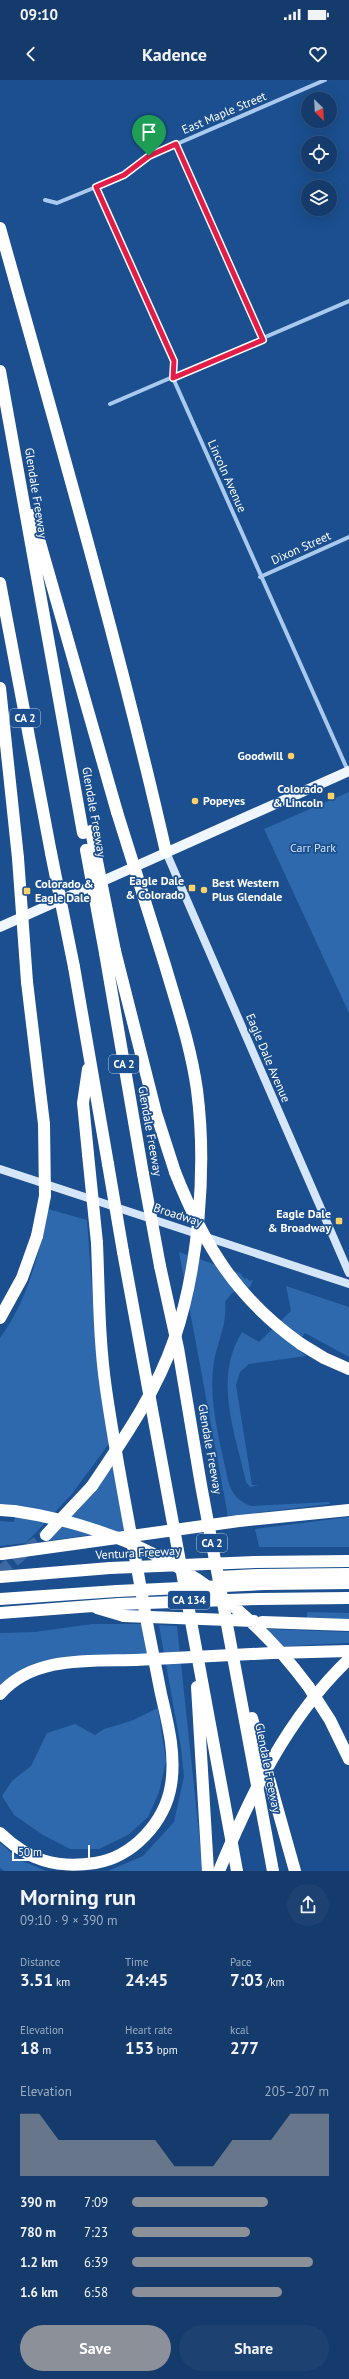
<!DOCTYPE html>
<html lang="en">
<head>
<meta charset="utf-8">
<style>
  :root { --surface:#143b6b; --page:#1d4271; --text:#f1f3f6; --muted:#9dadc1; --line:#33557e; --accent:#8c9099 }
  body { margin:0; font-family:"PT Sans",sans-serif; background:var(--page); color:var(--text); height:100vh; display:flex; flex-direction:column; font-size:15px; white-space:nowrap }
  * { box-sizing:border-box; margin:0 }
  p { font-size:13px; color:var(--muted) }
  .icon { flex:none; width:22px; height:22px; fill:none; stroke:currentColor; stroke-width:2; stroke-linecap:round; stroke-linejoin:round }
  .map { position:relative; height:1791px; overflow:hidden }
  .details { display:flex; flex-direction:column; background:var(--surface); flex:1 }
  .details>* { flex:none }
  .needle { width:26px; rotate:156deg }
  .tools { position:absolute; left:301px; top:12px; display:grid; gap:8px }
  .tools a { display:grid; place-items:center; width:36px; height:36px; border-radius:50%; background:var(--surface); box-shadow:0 4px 16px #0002,0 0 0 1px var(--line); font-size:20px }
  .scale { position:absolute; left:12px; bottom:10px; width:78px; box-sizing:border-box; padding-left:4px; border:2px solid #fff; border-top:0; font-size:11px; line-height:14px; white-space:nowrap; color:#fff; -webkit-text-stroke:3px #1b4f8f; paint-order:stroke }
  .pin { position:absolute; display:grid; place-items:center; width:34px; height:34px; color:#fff; margin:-41px -17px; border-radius:50% 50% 50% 0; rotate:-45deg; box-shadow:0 0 4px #0007 }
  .pin .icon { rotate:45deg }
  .round { display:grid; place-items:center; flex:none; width:42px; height:42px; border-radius:21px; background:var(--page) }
  .head { display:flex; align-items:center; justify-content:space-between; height:68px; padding:0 20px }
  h1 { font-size:22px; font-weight:700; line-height:30px }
  .stats { display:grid; grid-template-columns:repeat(3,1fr); gap:6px; height:68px; padding:4px 20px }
  .stats div { display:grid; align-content:center }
  .stats b { font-size:17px; font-weight:700 }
  .stats small { font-size:11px; font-weight:400 }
  .stats p { font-size:11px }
  .chart { height:112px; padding:8px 20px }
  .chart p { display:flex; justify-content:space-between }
  .chart svg { width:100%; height:72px; margin-top:4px; fill:var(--accent); opacity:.7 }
  .cta { display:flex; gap:8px; margin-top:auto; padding:8px 20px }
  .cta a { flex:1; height:46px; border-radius:24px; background:var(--accent); color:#fff; font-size:16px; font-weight:700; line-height:46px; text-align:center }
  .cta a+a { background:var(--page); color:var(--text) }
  ul { padding:0 20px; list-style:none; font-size:13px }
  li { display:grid; grid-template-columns:64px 48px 1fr; align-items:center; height:30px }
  li i { height:10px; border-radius:5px; background:var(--accent) }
  .status { display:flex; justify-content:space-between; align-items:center; height:28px; padding:0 20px; background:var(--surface); direction:ltr }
  .status svg { height:11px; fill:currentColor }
  header { display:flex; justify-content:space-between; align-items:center; height:52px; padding:0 20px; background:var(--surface); font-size:18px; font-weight:700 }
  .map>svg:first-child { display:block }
  .green { fill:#2e69ad }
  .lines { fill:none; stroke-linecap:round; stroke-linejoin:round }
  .highway-tunnel { stroke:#3d69a0; stroke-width:12; stroke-dasharray:12 6; stroke-linecap:butt }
  .street { stroke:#a9c9ee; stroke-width:4 }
  .secondary { stroke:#d6e6fa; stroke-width:8 }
  .primary { stroke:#f0f6ff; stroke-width:10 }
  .highway { stroke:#fff; stroke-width:12 }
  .highway-bridge { stroke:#fff; stroke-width:12 }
  .route-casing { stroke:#fff; stroke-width:8 }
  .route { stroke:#e11d48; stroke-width:5 }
  .poi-dot { fill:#ffd166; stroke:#1b4f8f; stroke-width:1.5 }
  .labels { text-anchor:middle; stroke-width:3.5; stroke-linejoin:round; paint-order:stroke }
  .shield { fill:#1b4f8f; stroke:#bbcadd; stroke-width:1 }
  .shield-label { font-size:11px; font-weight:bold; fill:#fff }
  .street-label { font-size:12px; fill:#fff; stroke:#1b4f8f }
  .poi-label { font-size:12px; font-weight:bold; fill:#fff; stroke:#1b4f8f; text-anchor:end }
  .park-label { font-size:12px; fill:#cfe3fa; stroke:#1b4f8f }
</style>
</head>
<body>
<div class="status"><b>09:10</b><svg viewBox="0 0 49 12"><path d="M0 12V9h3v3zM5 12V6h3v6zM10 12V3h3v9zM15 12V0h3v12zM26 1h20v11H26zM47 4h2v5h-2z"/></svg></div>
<header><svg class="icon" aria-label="back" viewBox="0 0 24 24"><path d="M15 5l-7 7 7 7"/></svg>Kadence<svg class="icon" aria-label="heart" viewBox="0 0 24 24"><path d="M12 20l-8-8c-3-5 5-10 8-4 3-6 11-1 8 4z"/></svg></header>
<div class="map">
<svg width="349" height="1791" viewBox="0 0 349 1791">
  <rect width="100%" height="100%" fill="#1b4f8f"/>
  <path class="green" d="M349,712V933L264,749Z
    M48,1129L87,1140L96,1267L111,1361L71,1415L26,1463L0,1466V1441L14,1442L17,1425L0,1424V1258C29,1218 38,1176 48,1129Z
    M179,1172L242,1194L241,1195L245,1199L247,1198L249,1201L253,1200L250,1207L232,1213L225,1222C228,1245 215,1266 213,1289C209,1326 221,1365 228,1401C233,1415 237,1420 251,1426L329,1422L330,1424L228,1436Z
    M286,1206L349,1227V1277L305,1253L294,1266L306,1276L249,1284L240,1292L236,1305L252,1405H259L250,1407L246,1402C235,1352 213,1299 242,1252L259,1262L291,1231Z
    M115,1384L126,1450L47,1461L79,1429Z
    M349,1437V1467H259L255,1449Z
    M307,1532L349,1533V1541L307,1538Z
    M92,1544H144L150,1573L35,1583L12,1596L0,1609V1553L35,1552Z
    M159,1545L177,1546L203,1791H108L143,1776L174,1742L184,1697L181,1668Z
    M268,1549L349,1552V1563L270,1567Z
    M158,1628L166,1681L159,1712L148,1737L128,1755L99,1769H70L43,1755L14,1735L2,1716L12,1701L31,1686L47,1653L75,1644L95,1655L104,1649L131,1641Z
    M0,1763L20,1780L46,1791H4L0,1788Z"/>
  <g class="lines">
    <path class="highway-tunnel" d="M0,1492L46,1455"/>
    <path class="street" d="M176,64L263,260
      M96,107L174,281L173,298L348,691
      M45,120L57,123L96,107L124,95L149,76L325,0
      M110,324L349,221
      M260,497L349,457"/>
    <path class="secondary" d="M166,772L349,1193
      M0,1089L349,1204"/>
    <path class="primary" d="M0,847L349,691"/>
    <path class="highway" d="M0,148C58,355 118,562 166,772
      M0,291L83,753
      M32,435L117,732
      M0,503L51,773
      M0,608L18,778
      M115,871L156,1033L175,1092
      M105,873L143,1094
      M74,887L108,1084
      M27,902L44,1044
      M88,1074L83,1023L88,989
      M123,1172L237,1791
      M160,1186L178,1268L201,1405L273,1791
      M0,1238L22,1198L37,1156
      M301,1264L324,1278L349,1289
      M0,1430L14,1431
      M239,1441L349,1430
      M46,1455L92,1406
      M255,1482L349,1481
      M258,1495L349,1494
      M0,1497L110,1488
      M265,1504L349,1503
      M0,1519L117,1511
      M258,1519L349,1518
      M97,1528L124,1536
      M0,1533L119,1524
      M262,1542L349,1545
      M273,1573L349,1571
      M308,1606L330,1640L349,1679
      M197,1607L208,1791
      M0,1614C33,1576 89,1581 135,1580
      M252,1638L295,1791
      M0,1753C28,1780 56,1789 95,1783C133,1777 165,1742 171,1705C176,1674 168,1644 161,1614C156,1588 151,1563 146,1538C133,1462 117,1386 106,1309C99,1261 99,1212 97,1163"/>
    <path class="highway-bridge" d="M91,751L115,871
      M86,770L105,873
      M51,773L74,887
      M18,778L27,902
      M88,1074L97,1163
      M108,1084L123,1172
      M175,1092C204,1165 236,1218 301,1264
      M143,1094L160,1186
      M37,1156L45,1116L44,1044
      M92,1406C122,1361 156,1313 174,1260C199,1187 207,1087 197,1010C191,967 177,926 165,885C149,834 133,783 117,732
      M14,1431C136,1449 234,1506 308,1606
      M2,1474L239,1441
      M110,1488L255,1482
      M219,1497L258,1495
      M117,1511L265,1504
      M119,1524L258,1519
      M124,1536L254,1541
      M135,1580L272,1573
      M219,1791C251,1714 287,1638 349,1579"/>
  </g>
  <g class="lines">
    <defs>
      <path id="route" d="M176,64L263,260L173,298L174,281L96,107L124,95L149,76Z"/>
    </defs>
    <use href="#route" class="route-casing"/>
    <use href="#route" class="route"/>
  </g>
  <g class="poi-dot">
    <circle cx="291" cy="676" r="4"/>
    <rect x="327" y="712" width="8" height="8" rx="2"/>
    <circle cx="195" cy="721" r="4"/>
    <rect x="188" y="804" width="8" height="8" rx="2"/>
    <circle cx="204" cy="810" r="4"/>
    <rect x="23" y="807" width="8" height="8" rx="2"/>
    <rect x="335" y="1137" width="8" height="8" rx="2"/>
  </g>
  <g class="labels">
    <g class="shield">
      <rect x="10" y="629" width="30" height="18" rx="3"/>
      <rect x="109" y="975" width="30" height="18" rx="3"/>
      <rect x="197" y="1454" width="30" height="18" rx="3"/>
      <rect x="168" y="1511" width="42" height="18" rx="3"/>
    </g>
    <g class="shield-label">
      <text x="25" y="642">CA 2</text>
      <text x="124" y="988">CA 2</text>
      <text x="212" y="1467">CA 2</text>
      <text x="189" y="1524">CA 134</text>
    </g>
    <g class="street-label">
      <text transform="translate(224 33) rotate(-23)" y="4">East Maple Street</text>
      <text transform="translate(227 396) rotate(66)" y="4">Lincoln Avenue</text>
      <text transform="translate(36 413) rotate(81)" y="4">Glendale Freeway</text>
      <text transform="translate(301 468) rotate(-24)" y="4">Dixon Street</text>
      <text transform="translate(94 732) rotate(80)" y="4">Glendale Freeway</text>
      <text transform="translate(268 978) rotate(67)" y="4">Eagle Dale Avenue</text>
      <text transform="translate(150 1051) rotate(80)" y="4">Glendale Freeway</text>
      <text transform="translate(178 1135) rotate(18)" y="4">Broadway</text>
      <text transform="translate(210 1369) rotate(80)" y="4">Glendale Freeway</text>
      <text transform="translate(138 1473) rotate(-3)" y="4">Ventura Freeway</text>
      <text transform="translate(268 1688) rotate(79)" y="4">Glendale Freeway</text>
    </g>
    <g class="poi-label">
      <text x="283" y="680">Goodwill</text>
      <text x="323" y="713">Colorado<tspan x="323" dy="14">&amp; Lincoln</tspan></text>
      <text x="203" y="725" text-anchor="start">Popeyes</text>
      <text x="184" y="805">Eagle Dale<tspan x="184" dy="14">&amp; Colorado</tspan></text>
      <text x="212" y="807" text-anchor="start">Best Western<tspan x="212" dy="14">Plus Glendale</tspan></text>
      <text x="35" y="808" text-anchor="start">Colorado &amp;<tspan x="35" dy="14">Eagle Dale</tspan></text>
      <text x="331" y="1138">Eagle Dale<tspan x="331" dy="14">&amp; Broadway</tspan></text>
    </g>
    <g class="park-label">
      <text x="313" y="772">Carr Park</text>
    </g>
  </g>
</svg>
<div class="tools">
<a><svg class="needle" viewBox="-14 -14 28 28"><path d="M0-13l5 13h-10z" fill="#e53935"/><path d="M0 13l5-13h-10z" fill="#9dadc1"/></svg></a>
<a><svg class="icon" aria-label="locate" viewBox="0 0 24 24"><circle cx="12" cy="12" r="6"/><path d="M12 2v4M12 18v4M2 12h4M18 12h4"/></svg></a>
<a><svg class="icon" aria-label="layers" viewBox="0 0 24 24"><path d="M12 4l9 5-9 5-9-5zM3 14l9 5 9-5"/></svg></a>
</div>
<div class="scale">50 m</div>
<div class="pin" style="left:149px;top:76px;background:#1e9e55"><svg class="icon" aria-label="arrive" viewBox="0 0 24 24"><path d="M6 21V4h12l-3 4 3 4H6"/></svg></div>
</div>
<section class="details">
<div class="head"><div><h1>Morning run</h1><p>09:10 · 9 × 390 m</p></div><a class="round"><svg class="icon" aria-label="share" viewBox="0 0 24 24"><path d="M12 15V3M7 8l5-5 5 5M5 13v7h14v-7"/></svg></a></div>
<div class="stats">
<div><p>Distance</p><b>3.51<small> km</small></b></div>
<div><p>Time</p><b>24:45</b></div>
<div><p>Pace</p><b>7:03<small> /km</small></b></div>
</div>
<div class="stats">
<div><p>Elevation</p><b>18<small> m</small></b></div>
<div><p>Heart rate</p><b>153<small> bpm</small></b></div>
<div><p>kcal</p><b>277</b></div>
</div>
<div class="chart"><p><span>Elevation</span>205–207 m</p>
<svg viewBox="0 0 160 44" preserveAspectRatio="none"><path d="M0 44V6L10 6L20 22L30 22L40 22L50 22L60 22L70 22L80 38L90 38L100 38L110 22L120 22L130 22L140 6L150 6L160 6V44z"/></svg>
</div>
<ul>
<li><b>390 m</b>7:09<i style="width:69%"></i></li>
<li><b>780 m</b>7:23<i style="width:60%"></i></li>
<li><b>1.2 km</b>6:39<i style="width:92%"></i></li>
<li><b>1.6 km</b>6:58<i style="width:76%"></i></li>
</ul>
<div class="cta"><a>Save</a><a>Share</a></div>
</section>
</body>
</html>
